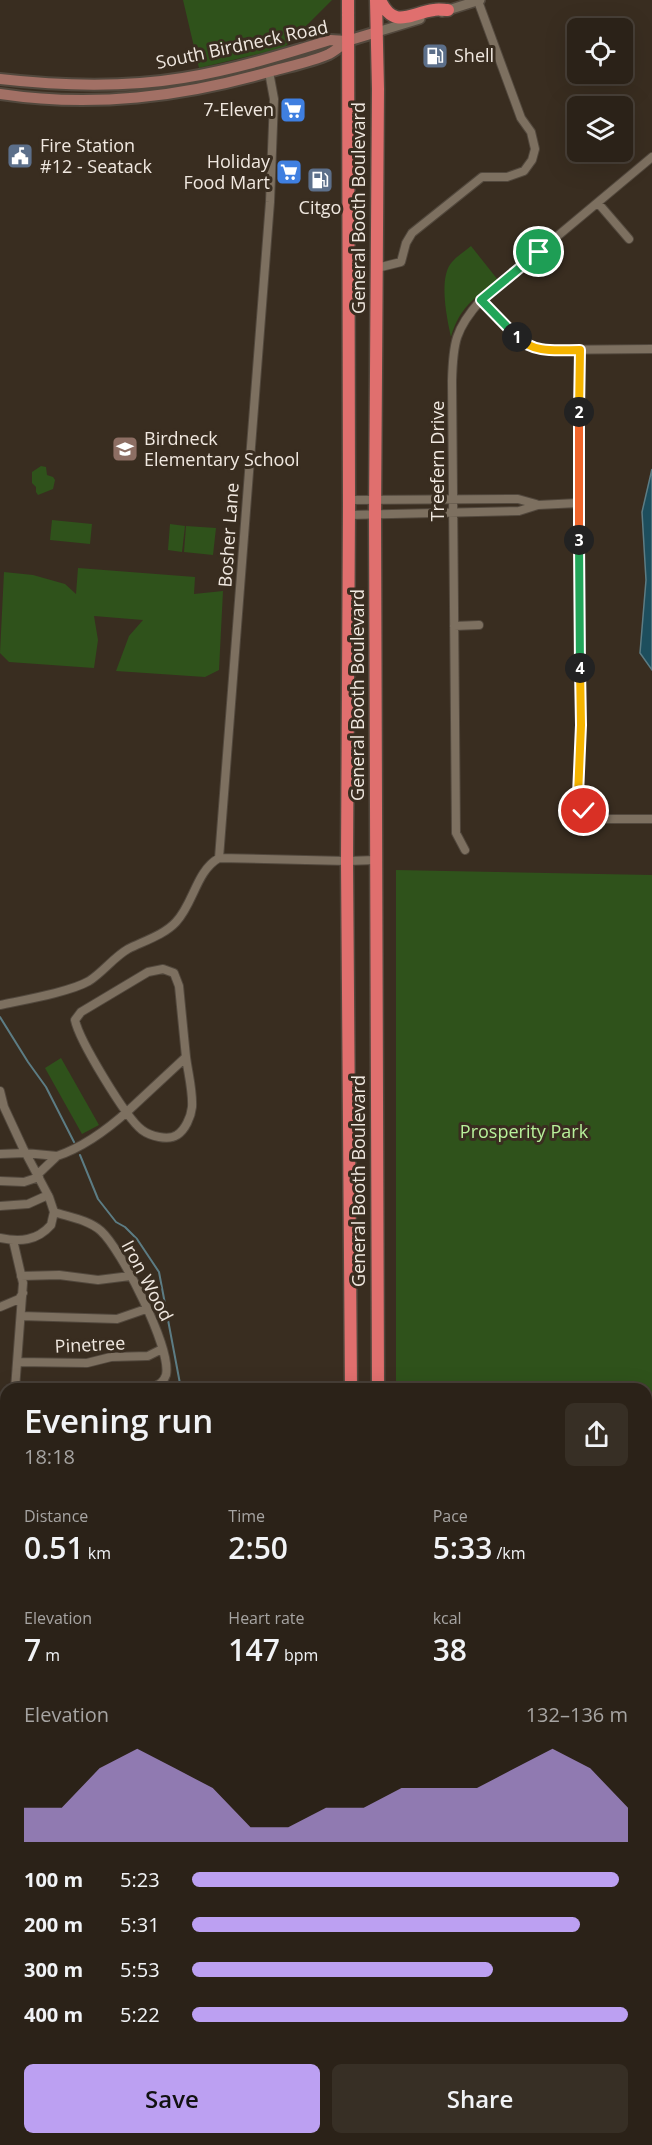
<!DOCTYPE html>
<html lang="en">
<head>
<meta charset="utf-8">
<style>
  :root { --surface:#2b2218; --page:#372f25; --text:#f1f3f6; --muted:#a6a4a2; --line:#473f37; --accent:#bca0f2 }
  body { margin:0; font-family:"Open Sans",sans-serif; background:var(--page); color:var(--text); height:100vh; display:flex; flex-direction:column; font-size:22px; white-space:nowrap }
  * { box-sizing:border-box; margin:0 }
  p { font-size:20px; color:var(--muted) }
  .icon { flex:none; width:33px; height:33px; fill:none; stroke:currentColor; stroke-width:2; stroke-linecap:round; stroke-linejoin:round }
  .map { position:relative; flex:1; overflow:hidden }
  .sheet { position:absolute; left:0px; top:1383px; width:652px; height:762px; display:flex; flex-direction:column; background:var(--surface); border-radius:18px 18px 0 0; box-shadow:0 6px 24px #0002,0 0 0 2px var(--line) }
  .sheet>* { flex:none }
  .buttons { position:absolute; left:567px; top:18px; display:grid; gap:12px }
  .buttons a { display:grid; place-items:center; width:66px; height:66px; border-radius:9px; background:var(--surface); box-shadow:0 6px 24px #0002,0 0 0 2px var(--line); font-size:30px }
  .pin { position:absolute; display:grid; place-items:center; width:51px; height:51px; color:#fff; margin:-26px; border:3px solid #fff; border-radius:50%; box-shadow:0 2px 6px #0007 }
  .km { position:absolute; width:30px; height:30px; margin:-15px; border-radius:50%; background:#222; color:#fff; font-size:16px; line-height:30px; text-align:center }
  .round { display:grid; place-items:center; flex:none; width:63px; height:63px; border-radius:9px; background:var(--page) }
  .summary { display:flex; align-items:center; justify-content:space-between; height:102px; padding:0 24px }
  h1 { font-size:33px; font-weight:600; line-height:45px }
  .metrics { display:grid; grid-template-columns:repeat(3,1fr); gap:9px; height:102px; padding:6px 24px }
  .metrics div { display:grid; align-content:center }
  .metrics b { font-size:30px; font-weight:600 }
  .metrics small { font-size:16px; font-weight:400 }
  .metrics p { font-size:16px }
  .chart { height:168px; padding:12px 24px }
  .chart p { display:flex; justify-content:space-between }
  .chart svg { width:100%; height:108px; margin-top:6px; fill:var(--accent); opacity:.7 }
  .cta { display:flex; gap:12px; margin-top:auto; padding:12px 24px }
  .cta a { flex:1; height:69px; border-radius:9px; background:var(--accent); color:#111; font-size:24px; font-weight:600; line-height:69px; text-align:center }
  .cta a+a { background:var(--page); color:var(--text) }
  ul { padding:0 24px; list-style:none; font-size:20px }
  li { display:grid; grid-template-columns:96px 72px 1fr; align-items:center; height:45px }
  li i { height:15px; border-radius:8px; background:var(--accent) }
  .map>svg:first-child { display:block }
  .green { fill:#2f521b }
  .water { fill:#1d4e5d; stroke:#5c7c84; stroke-width:1.5 }
  .lines { fill:none; stroke-linecap:round; stroke-linejoin:round }
  .stream { stroke:#5c7c84; stroke-width:2 }
  .minor-casing { stroke:#52483d; stroke-width:10 }
  .tertiary-casing { stroke:#52483d; stroke-width:12 }
  .secondary-casing { stroke:#52483d; stroke-width:14 }
  .trunk-casing { stroke:#52483d; stroke-width:15 }
  .minor { stroke:#7d7060; stroke-width:8 }
  .tertiary { stroke:#7d7060; stroke-width:9 }
  .secondary { stroke:#a27065; stroke-width:10 }
  .trunk { stroke:#e06f6e; stroke-width:12 }
  .split-1-casing { stroke:#fff; stroke-width:12 }
  .split-2-casing { stroke:#fff; stroke-width:12 }
  .split-3-casing { stroke:#fff; stroke-width:12 }
  .split-4-casing { stroke:#fff; stroke-width:12 }
  .split-5-casing { stroke:#fff; stroke-width:12 }
  .split-1 { stroke:#22a559; stroke-width:8 }
  .split-2 { stroke:#f5b400; stroke-width:8 }
  .split-3 { stroke:#f0652b; stroke-width:8 }
  .split-4 { stroke:#22a559; stroke-width:8 }
  .split-5 { stroke:#f5b400; stroke-width:8 }
  .labels { text-anchor:middle; stroke-width:6; stroke-linejoin:round; paint-order:stroke }
  .street-label { font-size:18px; fill:#f0e8e0; stroke:#392d20 }
  .poi-label { font-size:18px; fill:#f0e8e0; stroke:#392d20; text-anchor:start }
  .park-label { font-size:18px; fill:#b8f19b; stroke:#392d20 }
</style>
</head>
<body>
<div class="map">
<svg width="652" height="2145" viewBox="0 0 652 2145">
  <rect width="100%" height="100%" fill="#392d20"/>
  <path class="green" d="M183,0H332L284,48L199,68Z
    M471,246L498,280C475,297 459,308 451,337C447,319 438,277 452,262C457,256 465,251 471,246Z
    M41,466L46,467L47,475L53,477L55,480L53,489L38,495L36,492V487L32,483V472Z
    M52,520L92,524L90,544L50,540Z
    M170,524L185,526L182,552L168,550Z
    M186,526L216,528L213,555L184,552Z
    M78,568L195,577L194,594L223,591L219,670L205,677L116,671L129,636L143,620L94,616L98,640L94,668L9,662L0,653L4,572L33,575L65,584L76,594Z
    M396,870L652,875V1591L646,1590V1389H396Z
    M61,1058L99,1125L82,1134L45,1068Z
    M647,1633L652,1635V2145H441V2139H646Z
    M0,1971H6L5,2035L0,2031Z"/>
  <path class="water" d="M652,469V670L640,653L646,580L642,512Z"/>
  <g class="lines">
    <path class="stream" d="M0,1017L28,1062L46,1087L74,1142
      M80,1155L98,1199L116,1222L125,1227L137,1239L159,1272L181,1389
      M646,1579L652,1580"/>
    <defs>
      <path id="minor" d="M598,203L629,239
        M377,268L401,262L406,243L412,233L482,177H507L524,171L532,160L535,149L531,132L521,118L478,1
        M481,300L521,342L541,350L652,349
        M580,350L578,503L581,725L578,795L584,811L596,819H652
        M349,500L518,499L536,504
        M349,515L519,511L538,505L578,503
        M454,626L479,625
        M465,850L456,833L452,381C453,343 455,329 481,300L652,157
        M219,858L270,202L274,99L269,72
        M0,1005C23,1000 70,992 89,981C103,972 114,957 128,949C144,941 164,935 176,922C194,903 196,871 219,858L347,861L376,860
        M0,1091L4,1107L23,1148L49,1197L54,1212L51,1225C37,1241 20,1242 0,1238
        M0,1154L25,1153L57,1156L37,1175
        M57,1156C84,1147 108,1129 129,1110L186,1057L179,986L174,973L163,969L148,972L81,1012L75,1020C79,1040 126,1118 142,1130C150,1136 168,1141 177,1135C185,1130 191,1117 192,1107C193,1091 188,1073 186,1057
        M0,1181L24,1182L39,1177
        M0,1206L28,1204L48,1195
        M54,1212C69,1217 89,1220 101,1231C121,1249 172,1349 166,1375C163,1384 157,1385 149,1389
        M13,1240L23,1283L15,1389
        M21,1276L59,1275L98,1280L130,1276
        M0,1307L19,1299L23,1293
        M21,1316L117,1319L146,1309
        M17,1362L87,1363L111,1357L148,1356L162,1349
        M0,1951H6
        M646,2093L652,2096"/>
      <path id="tertiary" d="M442,12L480,0
        M377,32L420,19"/>
      <path id="secondary" d="M0,79C61,86 122,88 183,78C233,70 282,55 330,40L347,41L377,32
        M0,94C93,108 182,97 272,71C290,66 311,62 329,54C335,51 342,45 347,41"/>
      <path id="trunk" d="M348,0L349,506L347,861L351,1389
        M376,0L378,89L375,515L378,1389
        M380,0C394,30 410,13 434,10C438,9 444,10 448,10
        M360,2145V2139
        M384,2145V2139"/>
    </defs>
    <use href="#minor" class="minor-casing"/>
    <use href="#tertiary" class="tertiary-casing"/>
    <use href="#secondary" class="secondary-casing"/>
    <use href="#trunk" class="trunk-casing"/>
    <use href="#minor" class="minor"/>
    <use href="#tertiary" class="tertiary"/>
    <use href="#secondary" class="secondary"/>
    <use href="#trunk" class="trunk"/>
  </g>
  <g class="lines">
    <defs>
      <path id="split-1" d="M517,337L481,300L539,252"/>
      <path id="split-2" d="M517,337C534,354 558,350 580,350L579,412"/>
      <path id="split-3" d="M579,540V412"/>
      <path id="split-4" d="M579,540L580,668"/>
      <path id="split-5" d="M580,668L581,725L578,795L584,811"/>
    </defs>
    <use href="#split-1" class="split-1-casing"/>
    <use href="#split-2" class="split-2-casing"/>
    <use href="#split-3" class="split-3-casing"/>
    <use href="#split-4" class="split-4-casing"/>
    <use href="#split-5" class="split-5-casing"/>
    <use href="#split-1" class="split-1"/>
    <use href="#split-2" class="split-2"/>
    <use href="#split-3" class="split-3"/>
    <use href="#split-4" class="split-4"/>
    <use href="#split-5" class="split-5"/>
  </g>
  <defs>
    <symbol id="fuel-square" viewBox="-11 -11 22 22"><rect x="-9" y="-9" width="18" height="18" rx="4" fill="#5c6f8a" stroke="#392d20"/><path d="M-5.5-6h7V0h2V4h1.3V-2.5L3-4.5l.8-.8L6-3V5H2.5V1h-1V6h-7ZM-4.2-4.7v3.2H.2V-4.7Z" fill="#fff"/></symbol>
    <symbol id="supermarket-square" viewBox="-11 -11 22 22"><rect x="-9" y="-9" width="18" height="18" rx="4" fill="#3f7fe0" stroke="#392d20"/><path d="M-6-5.5h2.5l.6 2H6L4.5 2H-2.5L-4.4-4H-6ZM-1.5 3.2a1.3 1.3 0 1 0 .1 0ZM3 3.2a1.3 1.3 0 1 0 .1 0Z" fill="#fff"/></symbol>
    <symbol id="civic-square" viewBox="-11 -11 22 22"><rect x="-9" y="-9" width="18" height="18" rx="4" fill="#5c6f8a" stroke="#392d20"/><path d="M-.6-6.5H3V-4.5H.6V-3L4-1V1h2V6H-6V1h2V-1L-.6-3ZM-1.2 2.5V6h2.4V2.5Z" fill="#fff"/></symbol>
    <symbol id="school-square" viewBox="-11 -11 22 22"><rect x="-9" y="-9" width="18" height="18" rx="4" fill="#8d6e63" stroke="#392d20"/><path d="M0-5L7-2L0 1L-7-2ZM-4 1L0 2.5L4 1V4Q0 6-4 4Z" fill="#fff"/></symbol>
  </defs>
  <g fill-rule="evenodd">
    <use href="#fuel-square" x="420" y="41" width="30" height="30"/>
    <use href="#supermarket-square" x="278" y="95" width="30" height="30"/>
    <use href="#civic-square" x="5" y="141" width="30" height="30"/>
    <use href="#supermarket-square" x="274" y="157" width="30" height="30"/>
    <use href="#fuel-square" x="305" y="165" width="30" height="30"/>
    <use href="#school-square" x="110" y="434" width="30" height="30"/>
  </g>
  <g class="labels">
    <g class="street-label">
      <text transform="translate(242 45) rotate(-12)" y="6">South Birdneck Road</text>
      <text transform="translate(359 208) rotate(-90)" y="6">General Booth Boulevard</text>
      <text transform="translate(438 461) rotate(-90)" y="6">Treefern Drive</text>
      <text transform="translate(229 535) rotate(-86)" y="6">Bosher Lane</text>
      <text transform="translate(358 695) rotate(-90)" y="6">General Booth Boulevard</text>
      <text transform="translate(359 1181) rotate(-90)" y="6">General Booth Boulevard</text>
      <text transform="translate(147 1281) rotate(62)" y="6">Iron Wood</text>
      <text transform="translate(90 1345) rotate(-3)" y="6">Pinetree</text>
    </g>
    <g class="poi-label">
      <text x="454" y="62">Shell</text>
      <text x="274" y="116" text-anchor="end">7-Eleven</text>
      <text x="40" y="152">Fire Station<tspan x="40" dy="21">#12 - Seatack</tspan></text>
      <text x="270" y="168" text-anchor="end">Holiday<tspan x="270" dy="21">Food Mart</tspan></text>
      <text x="320" y="214" text-anchor="middle">Citgo</text>
      <text x="144" y="445">Birdneck<tspan x="144" dy="21">Elementary School</tspan></text>
    </g>
    <g class="park-label">
      <text x="524" y="1138">Prosperity Park</text>
    </g>
  </g>
</svg>
<div class="buttons">
<a><svg class="icon" aria-label="locate" viewBox="0 0 24 24"><circle cx="12" cy="12" r="6"/><path d="M12 2v4M12 18v4M2 12h4M18 12h4"/></svg></a>
<a><svg class="icon" aria-label="layers" viewBox="0 0 24 24"><path d="M12 4l9 5-9 5-9-5zM3 14l9 5 9-5"/></svg></a>
</div>
<div class="pin" style="left:539px;top:252px;background:#1e9e55"><svg class="icon" aria-label="arrive" viewBox="0 0 24 24"><path d="M6 21V4h12l-3 4 3 4H6"/></svg></div>
<div class="pin" style="left:584px;top:811px;background:#d93025"><svg class="icon" aria-label="check" viewBox="0 0 24 24"><path d="M5 12l5 5 9-10"/></svg></div>
<b class="km" style="left:517px;top:337px">1</b>
<b class="km" style="left:579px;top:412px">2</b>
<b class="km" style="left:579px;top:540px">3</b>
<b class="km" style="left:580px;top:668px">4</b>
<section class="sheet">
<div class="summary"><div><h1>Evening run</h1><p>18:18</p></div><a class="round"><svg class="icon" aria-label="share" viewBox="0 0 24 24"><path d="M12 15V3M7 8l5-5 5 5M5 13v7h14v-7"/></svg></a></div>
<div class="metrics">
<div><p>Distance</p><b>0.51<small> km</small></b></div>
<div><p>Time</p><b>2:50</b></div>
<div><p>Pace</p><b>5:33<small> /km</small></b></div>
</div>
<div class="metrics">
<div><p>Elevation</p><b>7<small> m</small></b></div>
<div><p>Heart rate</p><b>147<small> bpm</small></b></div>
<div><p>kcal</p><b>38</b></div>
</div>
<div class="chart"><p><span>Elevation</span>132–136 m</p>
<svg viewBox="0 0 160 44" preserveAspectRatio="none"><path d="M0 44V30L10 30L20 14L30 6L40 14L50 22L60 38L70 38L80 30L90 30L100 22L110 22L120 22L130 14L140 6L150 14L160 30V44z"/></svg>
</div>
<ul>
<li><b>100 m</b>5:23<i style="width:98%"></i></li>
<li><b>200 m</b>5:31<i style="width:89%"></i></li>
<li><b>300 m</b>5:53<i style="width:69%"></i></li>
<li><b>400 m</b>5:22<i style="width:100%"></i></li>
</ul>
<div class="cta"><a>Save</a><a>Share</a></div>
</section>
</div>
</body>
</html>
